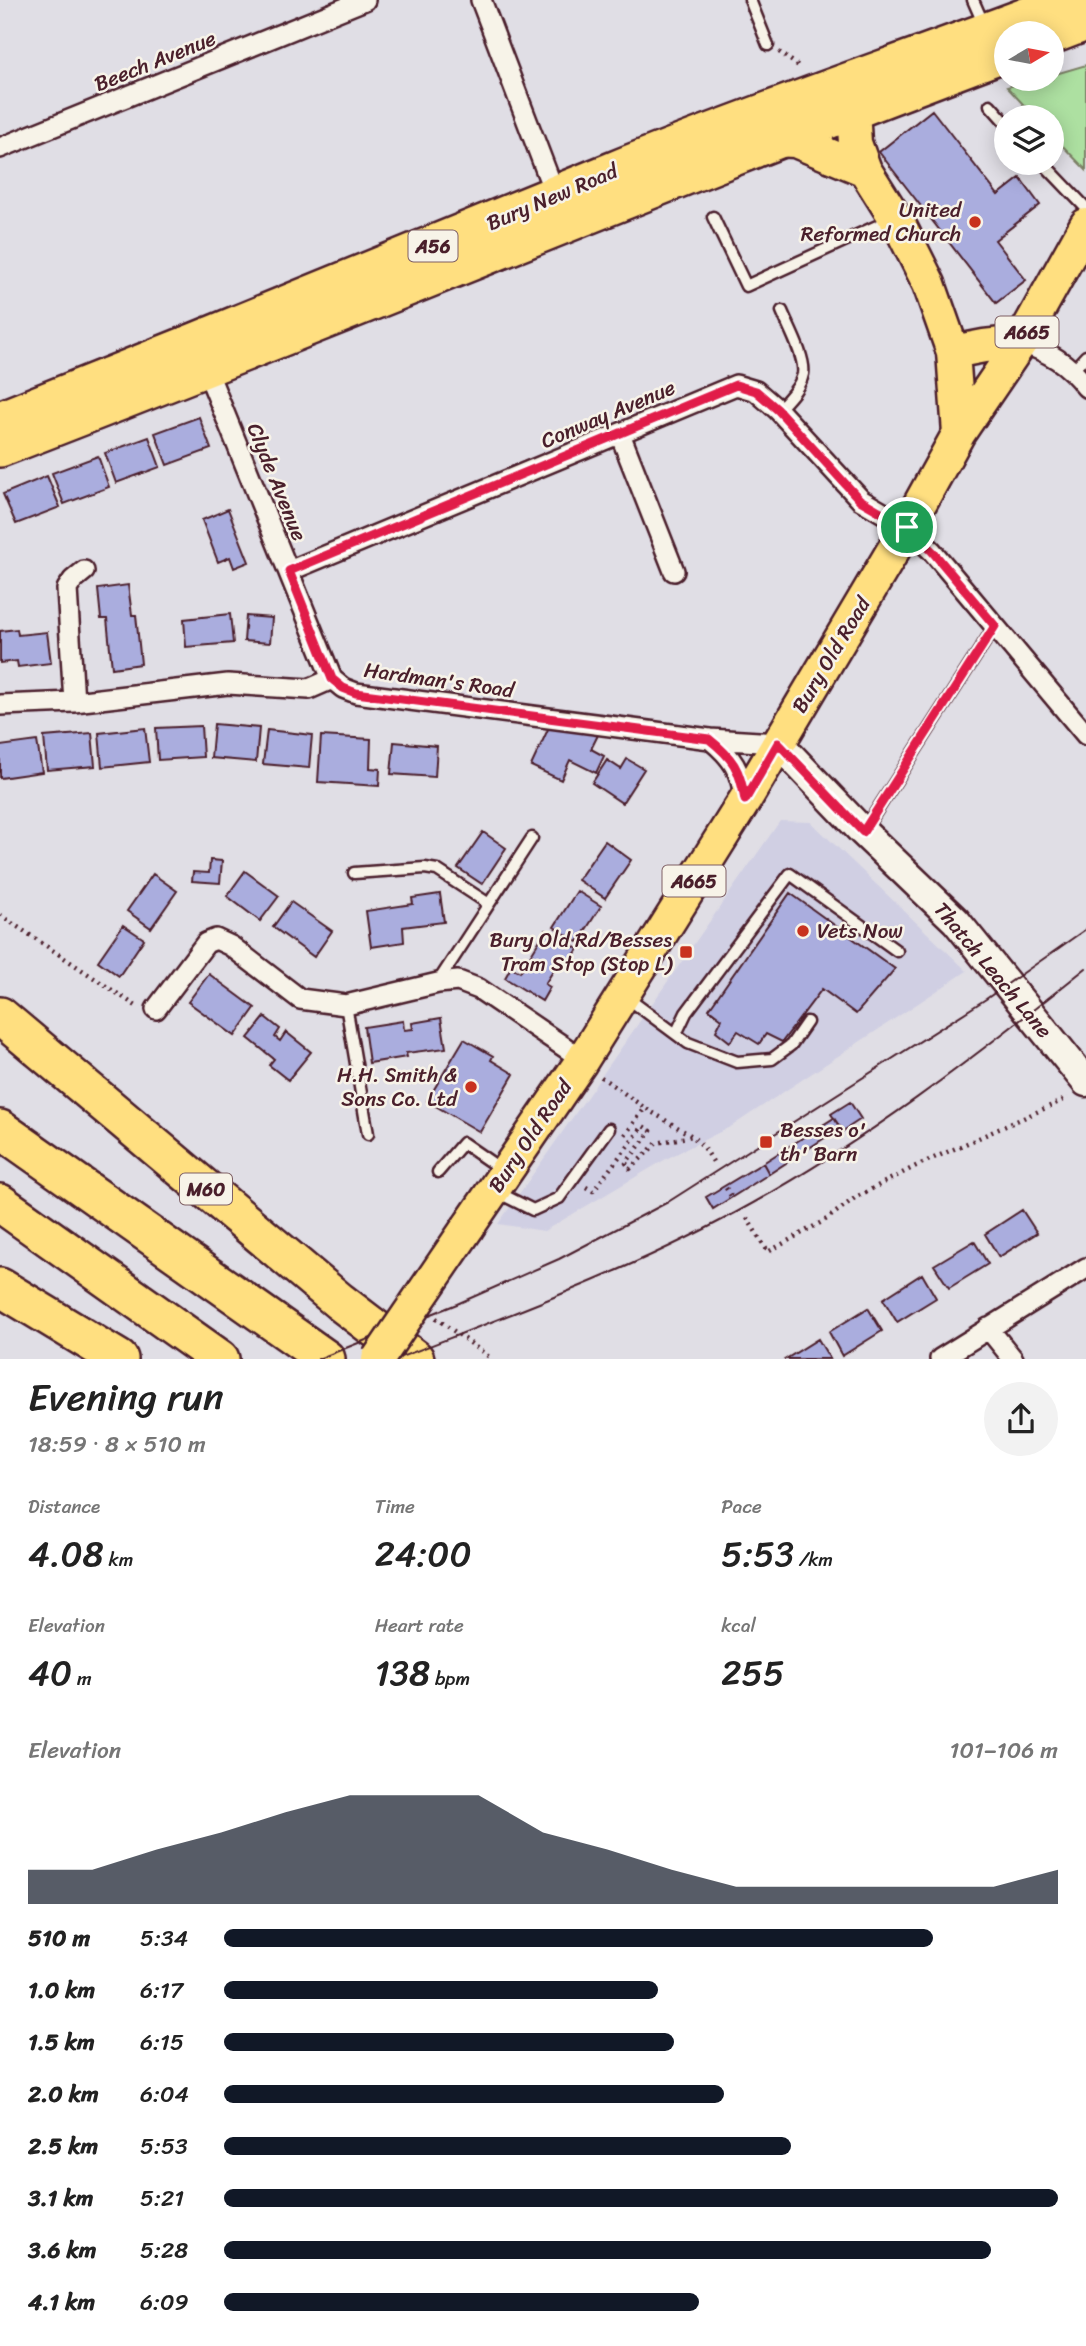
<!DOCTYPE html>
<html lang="en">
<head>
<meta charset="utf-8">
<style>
  :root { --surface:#fff; --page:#f2f2f2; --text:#222; --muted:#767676; --accent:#111827 }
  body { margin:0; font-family:Sriracha,sans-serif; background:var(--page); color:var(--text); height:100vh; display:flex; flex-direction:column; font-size:26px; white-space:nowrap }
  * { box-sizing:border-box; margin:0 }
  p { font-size:23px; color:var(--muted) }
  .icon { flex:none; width:38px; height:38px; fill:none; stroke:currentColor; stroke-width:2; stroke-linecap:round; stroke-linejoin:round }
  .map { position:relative; height:1359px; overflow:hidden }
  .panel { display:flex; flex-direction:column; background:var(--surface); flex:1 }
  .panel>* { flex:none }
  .needle { width:46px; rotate:80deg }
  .buttons { position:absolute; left:994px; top:21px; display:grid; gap:14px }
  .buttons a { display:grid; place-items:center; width:70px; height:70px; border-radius:50%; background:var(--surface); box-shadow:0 4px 18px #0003; font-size:35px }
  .pin { position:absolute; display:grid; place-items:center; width:60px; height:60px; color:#fff; margin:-30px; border:4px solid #fff; border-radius:50%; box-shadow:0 2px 7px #0007 }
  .round { display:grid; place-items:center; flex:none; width:74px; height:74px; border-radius:37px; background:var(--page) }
  .overview { display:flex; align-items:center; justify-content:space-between; height:119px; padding:0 28px }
  h1 { font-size:38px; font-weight:600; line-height:52px }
  .figures { display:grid; grid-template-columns:repeat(3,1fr); gap:10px; height:119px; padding:7px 28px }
  .figures div { display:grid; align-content:center }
  .figures b { font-size:35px; font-weight:600 }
  .figures small { font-size:19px; font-weight:400 }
  .figures p { font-size:19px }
  .chart { height:196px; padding:14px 28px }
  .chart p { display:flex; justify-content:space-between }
  .chart svg { width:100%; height:126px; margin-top:7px; fill:var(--accent); opacity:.7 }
  ul { padding:0 28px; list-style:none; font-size:23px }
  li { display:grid; grid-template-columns:112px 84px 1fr; align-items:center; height:52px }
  li i { height:18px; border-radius:9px; background:var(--accent) }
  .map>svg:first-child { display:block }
  .built { fill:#d0cfe3 }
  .green { fill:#ade0a1; stroke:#7c8066; stroke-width:2 }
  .building { fill:#aaadde; stroke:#4a1f2b; stroke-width:2 }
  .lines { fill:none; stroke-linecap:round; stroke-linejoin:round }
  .lane-casing { stroke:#4a1f2b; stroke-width:15 }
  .street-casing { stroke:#4a1f2b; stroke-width:24 }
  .secondary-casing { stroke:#4a1f2b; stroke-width:33 }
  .primary-casing { stroke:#4a1f2b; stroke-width:37 }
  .highway-casing { stroke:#4a1f2b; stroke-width:42 }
  .path { stroke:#4a1f2b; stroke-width:4.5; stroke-dasharray:2 5; stroke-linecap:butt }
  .lane { stroke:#f7f3e8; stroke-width:10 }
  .street { stroke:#f7f3e8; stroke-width:19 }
  .secondary { stroke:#f7f3e8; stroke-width:28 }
  .primary { stroke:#ffdf80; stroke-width:32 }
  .highway { stroke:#ffdf80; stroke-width:37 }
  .tram { stroke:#4a1f2b; stroke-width:2 }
  .primary-bridge-casing { stroke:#4a1f2b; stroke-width:37; stroke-linecap:butt }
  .primary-bridge { stroke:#ffdf80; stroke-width:32 }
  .route-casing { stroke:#fff; stroke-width:14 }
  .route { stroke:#e11d48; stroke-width:9 }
  .poi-dot { fill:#c8321e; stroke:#f7f3e8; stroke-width:2.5 }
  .labels { text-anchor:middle; stroke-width:5; stroke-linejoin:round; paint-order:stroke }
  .shield { fill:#f7f3e8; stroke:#7e5f64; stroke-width:2 }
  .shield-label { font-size:19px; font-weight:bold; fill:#4a1f2b }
  .street-label { font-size:21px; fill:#4a1f2b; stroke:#f7f3e8 }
  .poi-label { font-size:21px; fill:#4a1f2b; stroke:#f7f3e8; text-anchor:end }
</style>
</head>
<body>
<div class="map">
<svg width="1086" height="1359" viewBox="0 0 1086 1359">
  <rect width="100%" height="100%" fill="#e0dee5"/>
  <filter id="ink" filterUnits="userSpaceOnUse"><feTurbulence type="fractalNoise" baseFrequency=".0143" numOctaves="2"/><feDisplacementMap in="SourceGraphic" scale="14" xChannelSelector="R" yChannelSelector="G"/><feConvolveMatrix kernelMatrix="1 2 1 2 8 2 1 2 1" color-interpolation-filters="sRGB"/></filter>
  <g filter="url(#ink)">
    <path class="built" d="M780,821L811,822L967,971L732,1126L666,1159L544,1231L498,1224Z"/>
    <path class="green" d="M1086,65V170L1052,135V117H1035L1007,87L1037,79H1052V75Z"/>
    <path class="building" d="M932,110L998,195L1020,178L1040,205L995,240L1026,280L996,303L879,152Z
      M199,417L211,449L167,465L155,433Z
      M149,437L160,467L116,483L105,453Z
      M98,456L109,487L64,504L52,473Z
      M47,476L60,507L16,524L3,494Z
      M228,509L249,562L234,568L230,557L218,562L202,520Z
      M128,585L132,615H136L141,664L112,668L107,619H101L98,589Z
      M230,614L233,643L186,647L184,619Z
      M246,616L272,618L270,643L244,641Z
      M17,629L18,635L47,632L51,663L18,667L17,661L0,663V631Z
      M214,724L259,728L256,762L211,758Z
      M201,726L203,757L158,760L156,728Z
      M549,727L598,735L591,749L604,756L596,773L570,760L561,780L531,766Z
      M145,728L149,762L102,767L99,733Z
      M267,730L312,735L309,768L263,764Z
      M92,733L95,766L47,770L44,737Z
      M321,736L371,739L370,768L380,769L379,786L318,782Z
      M37,741L42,772L0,778V746Z
      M394,742L437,746L435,777L391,774Z
      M627,759L644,769L622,803L592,783L607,760L621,769Z
      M483,832L506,848L482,884L458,868Z
      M605,841L631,860L605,898L578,880Z
      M210,860L222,861L220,883L192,881L193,872L209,873Z
      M245,871L279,896L260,921L227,896Z
      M153,874L177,891L151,928L127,911Z
      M577,891L601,906L578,942L554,927Z
      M790,893L895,969L856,1014L822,989L782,1042L766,1034L759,1044L738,1031L730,1042L716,1031L722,1019L709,1009Z
      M440,894L444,922L403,927L404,942L371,947L366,911L413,904L412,898Z
      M291,902L332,931L314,957L273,927Z
      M123,925L144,939L119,976L98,961Z
      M546,930L578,949L568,964L560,960L545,984L550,987L542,1001L505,978L511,967L520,972Z
      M209,974L255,1008L235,1036L188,1002Z
      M265,1017L280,1029L275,1037L280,1041L286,1032L311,1052L288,1080L269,1065L274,1059L248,1038Z
      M441,1018L446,1048L406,1053L407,1057L369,1063L364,1027L403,1021L404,1030L413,1029L412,1023Z
      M464,1039L493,1056L491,1060L514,1074L480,1132L427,1101Z
      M850,1102L861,1119L843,1131L831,1114Z
      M834,1118L840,1128L769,1174L763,1163Z
      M763,1163L769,1174L713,1209L706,1197Z
      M1022,1210L1037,1233L999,1257L985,1234Z
      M974,1241L988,1264L949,1288L934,1265Z
      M922,1274L936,1298L897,1322L883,1299Z
      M868,1308L882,1331L842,1356L829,1332Z
      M818,1339L830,1359H786Z"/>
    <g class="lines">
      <defs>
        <path id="lane" d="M750,0L768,45
          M973,0L984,25
          M990,105L1006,123
          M1043,163L1086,208
          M713,217L746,286L890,220
          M1073,370L1086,356
          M778,410C787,400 800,388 803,374C806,358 788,326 782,311
          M865,829L995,626
          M354,873L425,868L437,870L489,904
          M438,982L532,838
          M626,997L688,1043L737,1062L772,1059L791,1045L807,1022
          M346,1005L368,1134
          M676,1034L686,1013L790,874L897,951
          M438,1172L463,1143L502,1170
          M497,1192L533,1210L559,1198L609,1129"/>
        <path id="street" d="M481,0L558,202
          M0,148L365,0
          M1021,342C1050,353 1067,362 1086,387
          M204,363L332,679L343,688L356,693L710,739L778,743
          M620,434L674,571
          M289,571L736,385L756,391L778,410L861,500L907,527L932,551L1086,735
          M74,702L67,589L73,580L84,571
          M0,705L74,702L228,684L309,689L332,679
          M710,739C733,758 740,769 745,800
          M156,1009L206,943L216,939L231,946L300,999L346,1005L438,983L458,981L479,989L582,1059
          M988,1328L1013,1359
          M940,1359L1086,1268"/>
        <path id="secondary" d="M778,743L863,832L956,921L1086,1082"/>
        <path id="primary" d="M857,88L853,109L855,143L865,170L899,224L929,284L953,352L959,433
          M774,140L795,141L865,170
          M953,352L984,346L1021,342
          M468,1227L581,1062L745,800L907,527L959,433L1021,342L1086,225"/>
        <path id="highway" d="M1052,35L1086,22
          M0,420C204,339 407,256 610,172C761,110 917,59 1070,0
          M0,448C337,319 669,178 1006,52
          M0,1016L339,1301L415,1359
          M0,1129L326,1359
          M0,1203L220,1359
          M0,1287L119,1359"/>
      </defs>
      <use href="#lane" class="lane-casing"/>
      <use href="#street" class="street-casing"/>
      <use href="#secondary" class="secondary-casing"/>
      <use href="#primary" class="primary-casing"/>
      <use href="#highway" class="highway-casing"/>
      <path class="path" d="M779,52L800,67
        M0,915L136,1006
        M601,1077L645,1108L692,1136L704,1147L715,1165
        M625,1135L645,1108
        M586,1187L593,1191L643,1126L651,1131L626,1163L630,1169L657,1143L692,1136
        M726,1188L731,1196
        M747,1218L768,1252L827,1219L856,1197L916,1166L1068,1098
        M436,1318L492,1359"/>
      <use href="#lane" class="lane"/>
      <use href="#street" class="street"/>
      <use href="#secondary" class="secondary"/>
      <use href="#primary" class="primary"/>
      <use href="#highway" class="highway"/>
      <path class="tram" d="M318,1359L457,1304L559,1259L668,1202L986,999L1086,929
        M396,1359C511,1314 627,1272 735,1213C861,1145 975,1057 1086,968"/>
      <defs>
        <path id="primary-bridge" d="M378,1359L468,1227"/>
      </defs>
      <use href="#primary-bridge" class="primary-bridge-casing"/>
      <use href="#primary-bridge" class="primary-bridge"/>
    </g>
  </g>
  <g class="lines" filter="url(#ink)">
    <defs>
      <path id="route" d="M736,385L756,391L778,410L860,500L907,527L932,551L995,626L863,832L778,743L745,800C740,769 733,758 709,739L356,693L343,688L332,679L289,571Z"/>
    </defs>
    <use href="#route" class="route-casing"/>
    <use href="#route" class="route"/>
  </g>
  <g class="poi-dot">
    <circle cx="975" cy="222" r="7"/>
    <circle cx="803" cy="931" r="7"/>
    <rect x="679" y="945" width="14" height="14" rx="3.5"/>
    <circle cx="471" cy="1087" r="7"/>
    <rect x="759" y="1135" width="14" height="14" rx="3.5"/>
  </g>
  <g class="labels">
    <g class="shield">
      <rect x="408.5" y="230.5" width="49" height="31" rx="5"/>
      <rect x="995.5" y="316.5" width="63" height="31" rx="5"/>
      <rect x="662.5" y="865.5" width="63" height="31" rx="5"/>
      <rect x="180" y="1173.5" width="52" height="31" rx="5"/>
    </g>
    <g class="shield-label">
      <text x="433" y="253">A56</text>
      <text x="1027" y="339">A665</text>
      <text x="694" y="888">A665</text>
      <text x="206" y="1196">M60</text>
    </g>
    <g class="street-label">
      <text transform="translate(155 61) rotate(-22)" y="7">Beech Avenue</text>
      <text transform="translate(552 197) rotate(-23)" y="7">Bury New Road</text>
      <text transform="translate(608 414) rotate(-23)" y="7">Conway Avenue</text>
      <text transform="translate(277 482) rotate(68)" y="7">Clyde Avenue</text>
      <text transform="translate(831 655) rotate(-59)" y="7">Bury Old Road</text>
      <text transform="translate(439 680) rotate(8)" y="7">Hardman's Road</text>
      <text transform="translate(993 970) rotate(50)" y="7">Thatch Leach Lane</text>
      <text transform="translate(530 1136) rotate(-56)" y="7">Bury Old Road</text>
    </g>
    <g class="poi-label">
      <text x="961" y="217">United<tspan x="961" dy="24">Reformed Church</tspan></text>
      <text x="817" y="938" text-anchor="start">Vets Now</text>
      <text x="672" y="947">Bury Old Rd/Besses<tspan x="672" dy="24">Tram Stop (Stop L)</tspan></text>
      <text x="457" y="1082">H.H. Smith &amp;<tspan x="457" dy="24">Sons Co. Ltd</tspan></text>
      <text x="780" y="1137" text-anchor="start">Besses o'<tspan x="780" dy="24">th' Barn</tspan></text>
    </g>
  </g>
</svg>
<div class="buttons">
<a><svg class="needle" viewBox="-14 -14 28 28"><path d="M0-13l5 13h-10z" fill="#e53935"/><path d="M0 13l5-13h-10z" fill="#767676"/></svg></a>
<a><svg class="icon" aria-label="layers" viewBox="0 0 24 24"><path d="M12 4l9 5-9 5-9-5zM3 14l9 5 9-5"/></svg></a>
</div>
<div class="pin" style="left:907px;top:527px;background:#1e9e55"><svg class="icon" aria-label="arrive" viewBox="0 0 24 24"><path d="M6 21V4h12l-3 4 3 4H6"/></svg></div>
</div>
<section class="panel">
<div class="overview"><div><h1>Evening run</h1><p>18:59 · 8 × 510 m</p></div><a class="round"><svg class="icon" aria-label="share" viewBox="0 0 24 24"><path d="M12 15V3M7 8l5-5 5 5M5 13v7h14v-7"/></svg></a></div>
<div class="figures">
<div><p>Distance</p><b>4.08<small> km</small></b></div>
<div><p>Time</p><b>24:00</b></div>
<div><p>Pace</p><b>5:53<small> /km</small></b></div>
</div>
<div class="figures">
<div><p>Elevation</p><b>40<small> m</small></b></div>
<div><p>Heart rate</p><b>138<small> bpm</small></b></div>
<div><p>kcal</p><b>255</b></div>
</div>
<div class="chart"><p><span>Elevation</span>101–106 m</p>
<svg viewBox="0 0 160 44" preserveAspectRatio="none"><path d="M0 44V32L10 32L20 25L30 19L40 12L50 6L60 6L70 6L80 19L90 25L100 32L110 38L120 38L130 38L140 38L150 38L160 32V44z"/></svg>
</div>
<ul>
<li><b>510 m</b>5:34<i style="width:85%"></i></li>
<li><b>1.0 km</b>6:17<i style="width:52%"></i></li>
<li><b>1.5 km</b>6:15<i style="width:54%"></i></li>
<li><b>2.0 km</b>6:04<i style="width:60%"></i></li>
<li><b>2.5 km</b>5:53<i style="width:68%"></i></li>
<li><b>3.1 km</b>5:21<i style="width:100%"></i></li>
<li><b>3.6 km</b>5:28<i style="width:92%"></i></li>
<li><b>4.1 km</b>6:09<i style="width:57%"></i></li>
</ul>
</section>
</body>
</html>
